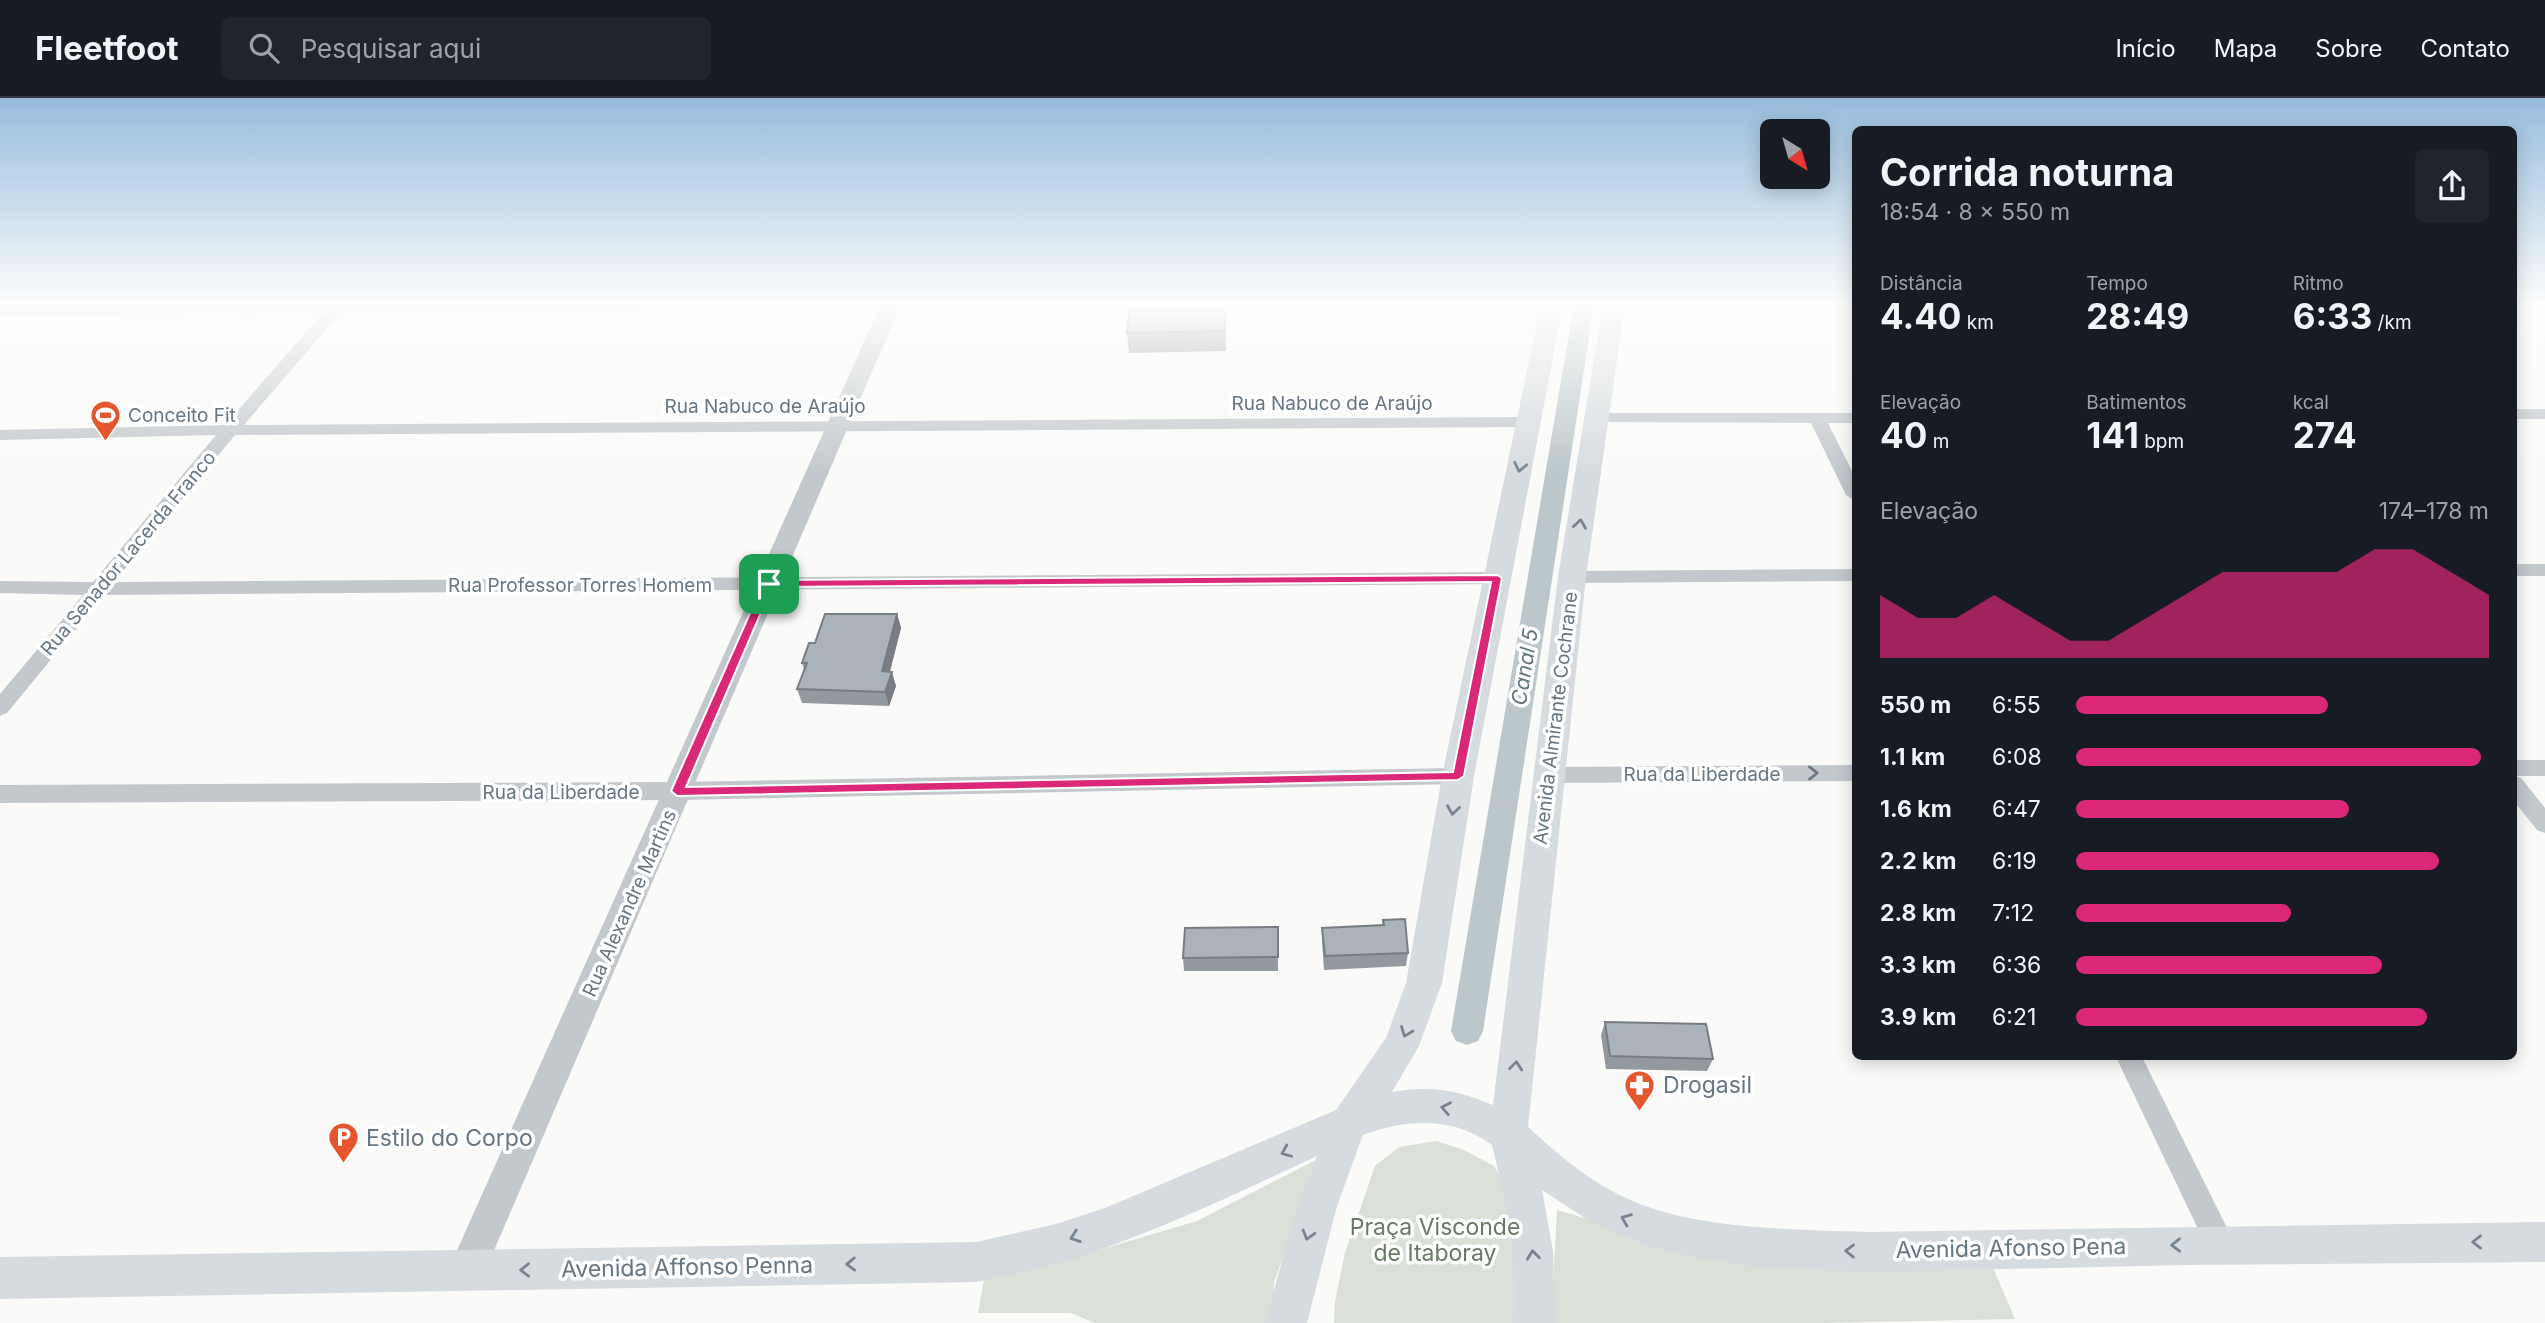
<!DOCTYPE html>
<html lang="pt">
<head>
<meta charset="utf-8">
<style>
  :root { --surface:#171b24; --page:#20242c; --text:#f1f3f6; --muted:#9ea1a6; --line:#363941; --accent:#db2777 }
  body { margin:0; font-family:Inter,sans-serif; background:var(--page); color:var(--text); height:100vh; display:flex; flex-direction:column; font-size:26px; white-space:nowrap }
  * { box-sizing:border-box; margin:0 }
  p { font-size:23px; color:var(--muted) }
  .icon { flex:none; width:38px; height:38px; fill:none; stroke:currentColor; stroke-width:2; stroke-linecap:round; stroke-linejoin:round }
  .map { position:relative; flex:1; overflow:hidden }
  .panel { position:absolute; left:1852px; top:28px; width:665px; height:934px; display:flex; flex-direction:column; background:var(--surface); border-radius:10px; box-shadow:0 4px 18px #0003 }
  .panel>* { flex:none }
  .needle { width:46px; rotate:143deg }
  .buttons { position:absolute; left:1760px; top:21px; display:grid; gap:14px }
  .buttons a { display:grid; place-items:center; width:70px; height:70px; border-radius:10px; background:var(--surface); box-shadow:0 4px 18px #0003; font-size:35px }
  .pin { position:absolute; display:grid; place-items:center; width:60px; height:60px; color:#fff; margin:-30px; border-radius:14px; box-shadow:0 4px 10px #0006 }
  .round { display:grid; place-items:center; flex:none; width:74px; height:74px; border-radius:10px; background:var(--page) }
  .summary { display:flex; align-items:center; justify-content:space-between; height:119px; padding:0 28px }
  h1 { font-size:38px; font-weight:700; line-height:52px }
  .figures { display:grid; grid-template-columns:repeat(3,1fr); gap:10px; height:119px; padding:7px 28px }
  .figures div { display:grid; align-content:center }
  .figures b { font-size:35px; font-weight:700 }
  .figures small { font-size:19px; font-weight:400 }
  .figures p { font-size:19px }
  .chart { height:196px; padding:14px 28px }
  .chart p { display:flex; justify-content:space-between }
  .chart svg { width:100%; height:126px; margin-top:7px; fill:var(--accent); opacity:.7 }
  ul { padding:0 28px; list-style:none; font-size:23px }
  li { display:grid; grid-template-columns:112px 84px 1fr; align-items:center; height:52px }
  li i { height:18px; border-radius:9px; background:var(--accent) }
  header { display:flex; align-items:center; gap:42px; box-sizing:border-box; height:98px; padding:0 35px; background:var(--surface); border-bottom:2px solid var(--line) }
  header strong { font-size:33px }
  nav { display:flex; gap:38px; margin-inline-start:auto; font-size:24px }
  .search { width:490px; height:63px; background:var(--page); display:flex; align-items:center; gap:18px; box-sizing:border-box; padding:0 24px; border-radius:10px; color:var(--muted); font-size:26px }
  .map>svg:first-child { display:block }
  .green { fill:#dadfd7 }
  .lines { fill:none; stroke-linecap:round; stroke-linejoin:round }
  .canal { fill:#bbc7cb; fill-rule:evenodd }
  .minor { fill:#c3c8cc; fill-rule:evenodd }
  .tertiary { fill:#c3c8cc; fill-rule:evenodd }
  .secondary { fill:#d6dbdf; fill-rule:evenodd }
  .wall { fill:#929a9f }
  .shaded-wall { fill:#777d82 }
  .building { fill:#aab3b9; stroke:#777d82; stroke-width:2 }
  .oneway { stroke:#768591 }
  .oneway2 { stroke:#6a7a87 }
  .route { fill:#db2777; stroke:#fff; stroke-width:2; fill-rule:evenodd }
  .labels { text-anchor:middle; stroke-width:7; stroke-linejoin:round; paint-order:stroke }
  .street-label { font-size:19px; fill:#657683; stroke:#fff }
  .poi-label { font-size:19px; fill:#657683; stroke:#fff; text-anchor:start }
  .water-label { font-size:21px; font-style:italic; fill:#60757c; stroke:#fff }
  .near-poi-label { font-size:23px; fill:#657683; stroke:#fff; text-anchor:start }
  .near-park-label { font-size:23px; fill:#687a64; stroke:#fff }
  .near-street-label { font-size:23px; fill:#657683; stroke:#fff }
</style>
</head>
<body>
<header>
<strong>Fleetfoot</strong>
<div class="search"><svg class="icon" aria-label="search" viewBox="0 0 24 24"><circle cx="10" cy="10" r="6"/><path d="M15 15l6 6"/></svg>Pesquisar aqui</div>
<nav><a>Início</a><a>Mapa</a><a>Sobre</a><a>Contato</a></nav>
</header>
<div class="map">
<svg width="2545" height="1225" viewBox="0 0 2545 1225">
  <rect width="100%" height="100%" fill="#fafaf8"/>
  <path class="green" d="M1436,1043L1464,1052L1494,1068L1508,1092L1522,1225H1334L1335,1203L1345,1155L1375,1068L1399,1049Z
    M1318,1061L1274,1184L1273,1225H1095L1071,1215H978L986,1170L1099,1152L1197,1123Z
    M1557,1112L1713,1159L1991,1165L2015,1221L1820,1225H1551Z"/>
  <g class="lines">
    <path class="canal" d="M1574,206H1594L1483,933L1478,943L1467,947L1456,943L1451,933Z"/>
    <path class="minor" d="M264,206H999L991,211L340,215L244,327L1530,319L1538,324L1530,329L235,337L114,484L1497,474L1504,475L1507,480L1504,485L1497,486L104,497L7,615L0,618V596L83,497L0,495V483L93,484L216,337L0,342V332L225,327L323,215L0,217V207Z
      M2513,311H2545V321H2513Z
      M1597,315H1855V325H1828L1855,379V403L1846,397L1811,325L1591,324L1589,320Z
      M2513,466H2545V478H2513Z
      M1855,471V483L1572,485L1565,484L1562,479L1565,474L1572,473Z
      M2513,662H2545V678H2515L2521,680L2545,710V735L2537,732L2513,702Z
      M1855,667V683L1549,685L1541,683L1538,677L1541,671L1549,669Z
      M1458,670L1466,672L1469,678L1466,684L1458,686L677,702L0,705V687L677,684Z
      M2116,959H2142L2230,1136L2234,1146L2230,1156L2220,1160L2210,1156Z"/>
    <path class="tertiary" d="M881,206H901L480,1185L467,1190L454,1185L449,1172L454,1159Z"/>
    <path class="secondary" d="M1541,206H1563L1474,678L1442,885L1419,948L1392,994C1428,987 1459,992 1493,1007L1558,479L1603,206H1625L1586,479L1528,1029C1560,1058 1592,1086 1633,1103C1695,1131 1799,1132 1867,1134L2545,1124V1164L2187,1167L1867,1174L1766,1170L1716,1163L1649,1149L1588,1122L1542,1092L1553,1153L1555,1225H1513C1517,1164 1507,1106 1492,1047C1453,1018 1406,1021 1363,1037L1337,1108L1307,1225H1265L1297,1108L1317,1058C1233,1097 1148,1138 1060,1165C1032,1173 1004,1178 976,1184L0,1201V1159L976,1144L1056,1126L1105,1110L1336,1012L1386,940L1406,885L1442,678Z"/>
  </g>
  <path class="wall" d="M1226,206V253L1129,255L1127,235Z
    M897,516L901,530L890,574L896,588L889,608L802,605L797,591L804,571L802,565L815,545Z
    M1383,822L1408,855L1406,868L1324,872L1322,843V830L1382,827Z
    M1278,829V873H1184L1183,860Z
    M1605,924L1713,961L1707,973L1606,971L1601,937Z"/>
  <path class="shaded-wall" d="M897,516L901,530L886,587L882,573Z
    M892,574L896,588L889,608L885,594Z"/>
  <path class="building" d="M1130,206H1225V233L1127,235Z
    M825,516H897L882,573L892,574L885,594L797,591L807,565H802L809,545H815Z
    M1405,821L1408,855L1325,858L1322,830L1384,827L1383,822Z
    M1278,829V859L1183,860L1185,830Z
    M1605,924L1706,926L1713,961L1610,958Z"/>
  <defs><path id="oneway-chevron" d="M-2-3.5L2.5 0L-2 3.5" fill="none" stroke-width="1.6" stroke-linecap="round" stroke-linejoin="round" transform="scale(1.75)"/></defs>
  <g class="oneway">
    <use href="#oneway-chevron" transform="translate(1520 369) rotate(102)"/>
    <use href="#oneway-chevron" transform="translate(1580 426) rotate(-81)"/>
    <use href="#oneway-chevron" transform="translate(1453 712) rotate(98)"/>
    <use href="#oneway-chevron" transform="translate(1406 934) rotate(111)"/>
    <use href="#oneway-chevron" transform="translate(1516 968) rotate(-84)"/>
    <use href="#oneway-chevron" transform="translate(1446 1010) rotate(-169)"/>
    <use href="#oneway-chevron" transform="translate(1286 1054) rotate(157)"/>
    <use href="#oneway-chevron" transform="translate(1626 1121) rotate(-158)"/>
    <use href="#oneway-chevron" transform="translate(1308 1137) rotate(106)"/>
    <use href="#oneway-chevron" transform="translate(1075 1139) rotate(161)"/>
    <use href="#oneway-chevron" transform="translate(2477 1144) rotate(180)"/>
    <use href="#oneway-chevron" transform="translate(2176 1147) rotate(179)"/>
    <use href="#oneway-chevron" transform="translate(1850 1153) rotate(-179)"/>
    <use href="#oneway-chevron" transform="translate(1533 1157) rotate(-97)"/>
    <use href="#oneway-chevron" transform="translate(851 1166) rotate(179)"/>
    <use href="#oneway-chevron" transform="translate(525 1172) rotate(179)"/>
  </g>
  <use class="oneway2" href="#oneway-chevron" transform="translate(1813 675)"/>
  <linearGradient id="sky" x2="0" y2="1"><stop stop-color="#96bcdc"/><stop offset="0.55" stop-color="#fdfdfc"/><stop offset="1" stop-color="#fdfdfc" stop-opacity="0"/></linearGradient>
  <rect width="2545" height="377" fill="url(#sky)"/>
  <path class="route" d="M1497,477L1502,480L1464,678L1458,682L677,698L671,693L763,486L769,482ZM1491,484L1453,674L686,689L772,489Z"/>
  <defs>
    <symbol id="stadium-pin" viewBox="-11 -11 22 30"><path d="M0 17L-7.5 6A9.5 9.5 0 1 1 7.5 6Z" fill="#e4572e" stroke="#fff"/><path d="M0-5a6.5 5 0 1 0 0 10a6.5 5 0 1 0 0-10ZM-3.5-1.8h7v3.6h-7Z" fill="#fff"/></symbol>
    <symbol id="pharmacy-pin" viewBox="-11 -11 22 30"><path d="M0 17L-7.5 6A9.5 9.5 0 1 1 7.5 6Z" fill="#e4572e" stroke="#fff"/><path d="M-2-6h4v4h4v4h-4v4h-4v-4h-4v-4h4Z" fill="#fff"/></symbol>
    <symbol id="parking-pin" viewBox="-11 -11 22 30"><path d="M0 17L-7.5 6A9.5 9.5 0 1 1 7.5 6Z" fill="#e4572e" stroke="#fff"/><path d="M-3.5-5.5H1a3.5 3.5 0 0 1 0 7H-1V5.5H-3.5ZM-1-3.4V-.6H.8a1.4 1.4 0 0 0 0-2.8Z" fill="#fff"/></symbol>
  </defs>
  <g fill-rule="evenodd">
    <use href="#stadium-pin" x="88" y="300" width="35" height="47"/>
    <use href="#pharmacy-pin" x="1622" y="970" width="35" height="47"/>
    <use href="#parking-pin" x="326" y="1022" width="35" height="47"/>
  </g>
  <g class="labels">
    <g class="street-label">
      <text x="1332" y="312">Rua Nabuco de Araújo</text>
      <text x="765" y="315">Rua Nabuco de Araújo</text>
      <text transform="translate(128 455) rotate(-50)" y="7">Rua Senador Lacerda Franco</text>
      <text x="580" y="494">Rua Professor Torres Homem</text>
      <text transform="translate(1555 620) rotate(-83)" y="7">Avenida Almirante Cochrane</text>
      <text x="1702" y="683">Rua da Liberdade</text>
      <text x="561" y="701">Rua da Liberdade</text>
      <text transform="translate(629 805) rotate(-66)" y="7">Rua Alexandre Martins</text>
    </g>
    <g class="poi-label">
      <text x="128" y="324">Conceito Fit</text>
    </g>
    <g class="water-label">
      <text transform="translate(1525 569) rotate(-81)" y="7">Canal 5</text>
    </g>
    <g class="near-poi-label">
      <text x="1663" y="995">Drogasil</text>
      <text x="366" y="1048">Estilo do Corpo</text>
    </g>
    <g class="near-park-label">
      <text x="1435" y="1137">Praça Visconde<tspan x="1435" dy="26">de Itaboray</tspan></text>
    </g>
    <g class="near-street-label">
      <text transform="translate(2011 1150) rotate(-1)" y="8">Avenida Afonso Pena</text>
      <text transform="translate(687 1169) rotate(-1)" y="8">Avenida Affonso Penna</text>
    </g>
  </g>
</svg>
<div class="buttons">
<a><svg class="needle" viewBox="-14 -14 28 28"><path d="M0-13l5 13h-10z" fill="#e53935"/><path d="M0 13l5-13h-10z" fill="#9ea1a6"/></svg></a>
</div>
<div class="pin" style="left:769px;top:486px;background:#1e9e55"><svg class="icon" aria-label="arrive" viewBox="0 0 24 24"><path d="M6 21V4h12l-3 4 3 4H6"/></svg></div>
<section class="panel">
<div class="summary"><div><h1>Corrida noturna</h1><p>18:54 · 8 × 550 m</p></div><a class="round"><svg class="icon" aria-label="share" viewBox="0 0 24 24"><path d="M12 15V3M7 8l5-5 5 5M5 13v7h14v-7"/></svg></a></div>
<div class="figures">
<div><p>Distância</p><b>4.40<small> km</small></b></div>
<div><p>Tempo</p><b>28:49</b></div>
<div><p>Ritmo</p><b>6:33<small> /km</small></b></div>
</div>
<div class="figures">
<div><p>Elevação</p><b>40<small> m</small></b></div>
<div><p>Batimentos</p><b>141<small> bpm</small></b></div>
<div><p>kcal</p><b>274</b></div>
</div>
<div class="chart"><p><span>Elevação</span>174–178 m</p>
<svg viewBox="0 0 160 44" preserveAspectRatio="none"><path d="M0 44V22L10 30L20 30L30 22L40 30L50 38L60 38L70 30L80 22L90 14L100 14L110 14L120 14L130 6L140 6L150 14L160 22V44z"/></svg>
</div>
<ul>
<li><b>550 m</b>6:55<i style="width:61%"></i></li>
<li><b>1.1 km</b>6:08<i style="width:98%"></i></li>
<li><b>1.6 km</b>6:47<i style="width:66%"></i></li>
<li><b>2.2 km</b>6:19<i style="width:88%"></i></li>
<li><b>2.8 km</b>7:12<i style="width:52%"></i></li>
<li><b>3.3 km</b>6:36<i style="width:74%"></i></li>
<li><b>3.9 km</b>6:21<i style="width:85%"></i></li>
</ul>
</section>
</div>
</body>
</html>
